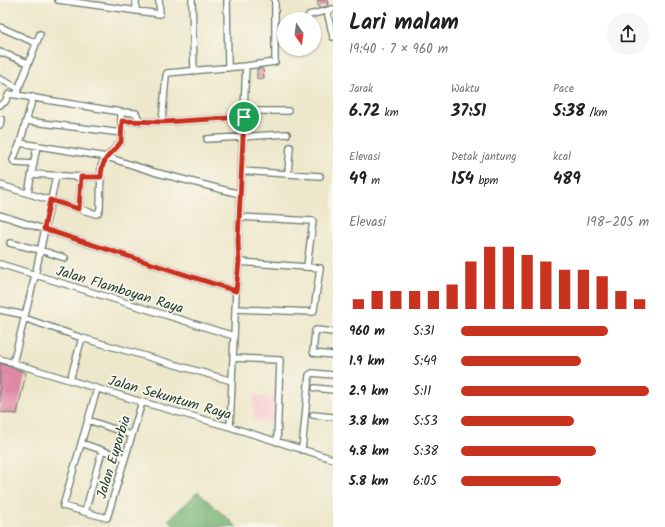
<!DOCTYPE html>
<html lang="id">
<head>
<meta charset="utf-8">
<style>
  :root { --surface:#fff; --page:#f6f6f6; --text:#202124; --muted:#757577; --accent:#c8321e }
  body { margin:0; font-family:Kalam,sans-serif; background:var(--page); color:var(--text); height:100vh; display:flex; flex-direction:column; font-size:15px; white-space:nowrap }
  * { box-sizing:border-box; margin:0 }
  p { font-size:13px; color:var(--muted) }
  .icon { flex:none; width:22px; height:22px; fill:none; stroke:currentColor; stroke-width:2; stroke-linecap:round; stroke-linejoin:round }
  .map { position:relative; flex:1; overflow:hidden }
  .details { display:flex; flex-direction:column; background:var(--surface); width:332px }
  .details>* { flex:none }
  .needle { width:26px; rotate:166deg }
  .fabs { position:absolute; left:277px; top:12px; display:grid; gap:8px }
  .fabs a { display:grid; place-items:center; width:44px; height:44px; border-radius:50%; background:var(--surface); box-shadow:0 1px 3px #0004; font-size:20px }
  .pin { position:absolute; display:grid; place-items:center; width:34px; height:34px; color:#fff; margin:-17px; border:2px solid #fff; border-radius:50%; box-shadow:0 1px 4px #0007 }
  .round { display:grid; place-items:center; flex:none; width:42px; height:42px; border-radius:21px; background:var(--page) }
  .overview { display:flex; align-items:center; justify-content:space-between; height:68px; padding:0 16px }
  h1 { font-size:22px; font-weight:700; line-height:30px }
  .stats { display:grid; grid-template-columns:repeat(3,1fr); gap:6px; height:68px; padding:4px 16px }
  .stats div { display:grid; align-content:center }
  .stats b { font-size:17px; font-weight:700 }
  .stats small { font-size:11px; font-weight:400 }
  .stats p { font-size:11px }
  .chart { height:112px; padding:8px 16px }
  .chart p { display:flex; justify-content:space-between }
  .chart svg { width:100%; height:72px; margin-top:4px; stroke:var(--accent); stroke-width:6 }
  ul { padding:0 16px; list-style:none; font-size:13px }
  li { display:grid; grid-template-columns:64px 48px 1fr; align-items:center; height:30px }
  li i { height:10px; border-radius:5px; background:var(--accent) }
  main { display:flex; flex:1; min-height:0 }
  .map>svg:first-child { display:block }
  .built { fill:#f7cfd0 }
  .forest { fill:#72b071; stroke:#487652 }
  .building { fill:#dd89a4 }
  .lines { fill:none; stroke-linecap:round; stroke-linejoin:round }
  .street-casing { stroke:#677869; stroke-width:8 }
  .street { stroke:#fff; stroke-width:5.5 }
  .route-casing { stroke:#fff; stroke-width:8 }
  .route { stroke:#c8321e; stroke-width:5 }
  .labels { text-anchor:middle; stroke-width:3.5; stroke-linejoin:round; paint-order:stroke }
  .street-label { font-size:14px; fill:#1f3d34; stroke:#fbf7ec }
</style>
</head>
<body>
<main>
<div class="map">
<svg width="333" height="527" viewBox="0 0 333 527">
  <rect width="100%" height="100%" fill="#fbf7ec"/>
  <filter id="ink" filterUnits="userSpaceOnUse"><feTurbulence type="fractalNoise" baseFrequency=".025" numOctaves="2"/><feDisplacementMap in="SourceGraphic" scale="8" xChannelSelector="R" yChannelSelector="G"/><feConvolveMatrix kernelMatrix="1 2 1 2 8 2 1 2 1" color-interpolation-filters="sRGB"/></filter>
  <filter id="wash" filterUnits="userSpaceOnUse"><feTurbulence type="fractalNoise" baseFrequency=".012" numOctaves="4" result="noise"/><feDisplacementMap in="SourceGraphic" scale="16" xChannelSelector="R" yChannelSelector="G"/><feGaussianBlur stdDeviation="0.9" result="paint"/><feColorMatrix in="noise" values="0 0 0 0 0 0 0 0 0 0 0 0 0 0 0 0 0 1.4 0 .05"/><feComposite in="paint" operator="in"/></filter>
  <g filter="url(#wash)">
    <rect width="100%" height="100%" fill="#ede7cb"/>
    <path class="built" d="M253,395L276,397L275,422L254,421Z"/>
    <path class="forest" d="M198,492L237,527H175L168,520Z"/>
    <g id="blocks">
      <path class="building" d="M317,0H327L328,6L319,8Z
        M257,69H263L264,78L257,79Z
        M0,363L26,373L17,414L0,412Z"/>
    </g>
  </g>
  <g filter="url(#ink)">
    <use href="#blocks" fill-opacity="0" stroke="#677869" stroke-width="1"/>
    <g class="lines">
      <defs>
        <path id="street" d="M58,0L160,14L159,0
          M136,0V11
          M192,0L194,71
          M227,0L228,68
          M327,11L333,37
          M307,19L309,15L333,9
          M0,27L36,43
          M0,52L28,63
          M0,79L18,88
          M16,95L121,112L136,113L140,122
          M33,97L20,143L13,160L15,163L34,164
          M0,105L5,102L9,94L16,95L40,34
          M244,111H288
          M26,121L122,133
          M122,121L165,122L244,117
          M162,122L166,76L167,73L246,66L275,62V0
          M0,125L1,119
          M207,139L287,134
          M20,143L107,157L154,172L240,194
          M241,171L320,176
          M288,173L290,147
          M32,174L81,177H101
          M0,185L96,214L98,213L100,209L101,166L104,160L121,142V112
          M28,193L37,146
          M79,209L81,177
          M0,215L236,291
          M239,217L313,221L307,266
          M10,243L40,250L65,258
          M0,264L234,336
          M235,309L313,312L314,310L320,268L239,262
          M0,310L25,315
          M24,318L82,338L232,381
          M333,332L316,330L315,331L313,352L314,353L333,355
          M233,358L280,360L277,442
          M0,359L142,402L230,427L333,459
          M13,363L35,276L56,176
          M70,380L82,338
          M315,388L333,390
          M97,389L63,506L107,518L142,402
          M313,415L333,417
          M88,420L131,435
          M230,427L236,291L239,262L238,241L246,66
          M81,443L125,458
          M302,450L309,375L312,373L333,375
          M85,512L102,451"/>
      </defs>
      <use href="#street" class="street-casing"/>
      <use href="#street" class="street"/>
    </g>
  </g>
  <g class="lines" filter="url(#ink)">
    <defs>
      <path id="route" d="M244,117L238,241L239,262L236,291L44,229L50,200L79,209L81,177H101C102,156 110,157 121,142L122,121L164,122Z"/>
    </defs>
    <use href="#route" class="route-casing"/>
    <use href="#route" class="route"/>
  </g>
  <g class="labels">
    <g class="street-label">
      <text transform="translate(120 289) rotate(17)" y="5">Jalan Flamboyan Raya</text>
      <text transform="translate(170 397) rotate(16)" y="5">Jalan Sekuntum Raya</text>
      <text transform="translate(113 457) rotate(-73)" y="5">Jalan Euporbia</text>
    </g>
  </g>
</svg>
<div class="fabs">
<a><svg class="needle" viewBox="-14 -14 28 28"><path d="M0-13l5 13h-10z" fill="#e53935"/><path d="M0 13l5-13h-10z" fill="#757577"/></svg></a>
</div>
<div class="pin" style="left:244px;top:117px;background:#1e9e55"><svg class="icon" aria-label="arrive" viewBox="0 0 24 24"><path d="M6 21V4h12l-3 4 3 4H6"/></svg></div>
</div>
<section class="details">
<div class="overview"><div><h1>Lari malam</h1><p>19:40 · 7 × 960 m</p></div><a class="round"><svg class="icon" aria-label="share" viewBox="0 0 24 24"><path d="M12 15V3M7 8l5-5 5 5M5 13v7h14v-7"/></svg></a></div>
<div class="stats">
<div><p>Jarak</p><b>6.72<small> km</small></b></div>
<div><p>Waktu</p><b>37:51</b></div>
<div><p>Pace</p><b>5:38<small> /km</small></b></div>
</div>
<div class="stats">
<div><p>Elevasi</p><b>49<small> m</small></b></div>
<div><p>Detak jantung</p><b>154<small> bpm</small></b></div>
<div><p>kcal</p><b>489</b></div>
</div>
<div class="chart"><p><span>Elevasi</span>198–205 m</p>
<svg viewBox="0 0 160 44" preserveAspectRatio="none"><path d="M5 44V38M15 44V33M25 44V33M35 44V33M45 44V33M55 44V29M65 44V15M75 44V6M85 44V6M95 44V11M105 44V15M115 44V20M125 44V20M135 44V24M145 44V33M155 44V38"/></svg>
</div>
<ul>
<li><b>960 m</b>5:31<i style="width:78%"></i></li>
<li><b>1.9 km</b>5:49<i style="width:64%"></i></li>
<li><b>2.9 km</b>5:11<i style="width:100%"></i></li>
<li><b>3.8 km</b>5:53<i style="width:60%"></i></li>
<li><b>4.8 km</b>5:38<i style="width:72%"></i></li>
<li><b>5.8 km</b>6:05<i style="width:53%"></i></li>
</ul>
</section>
</main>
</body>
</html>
